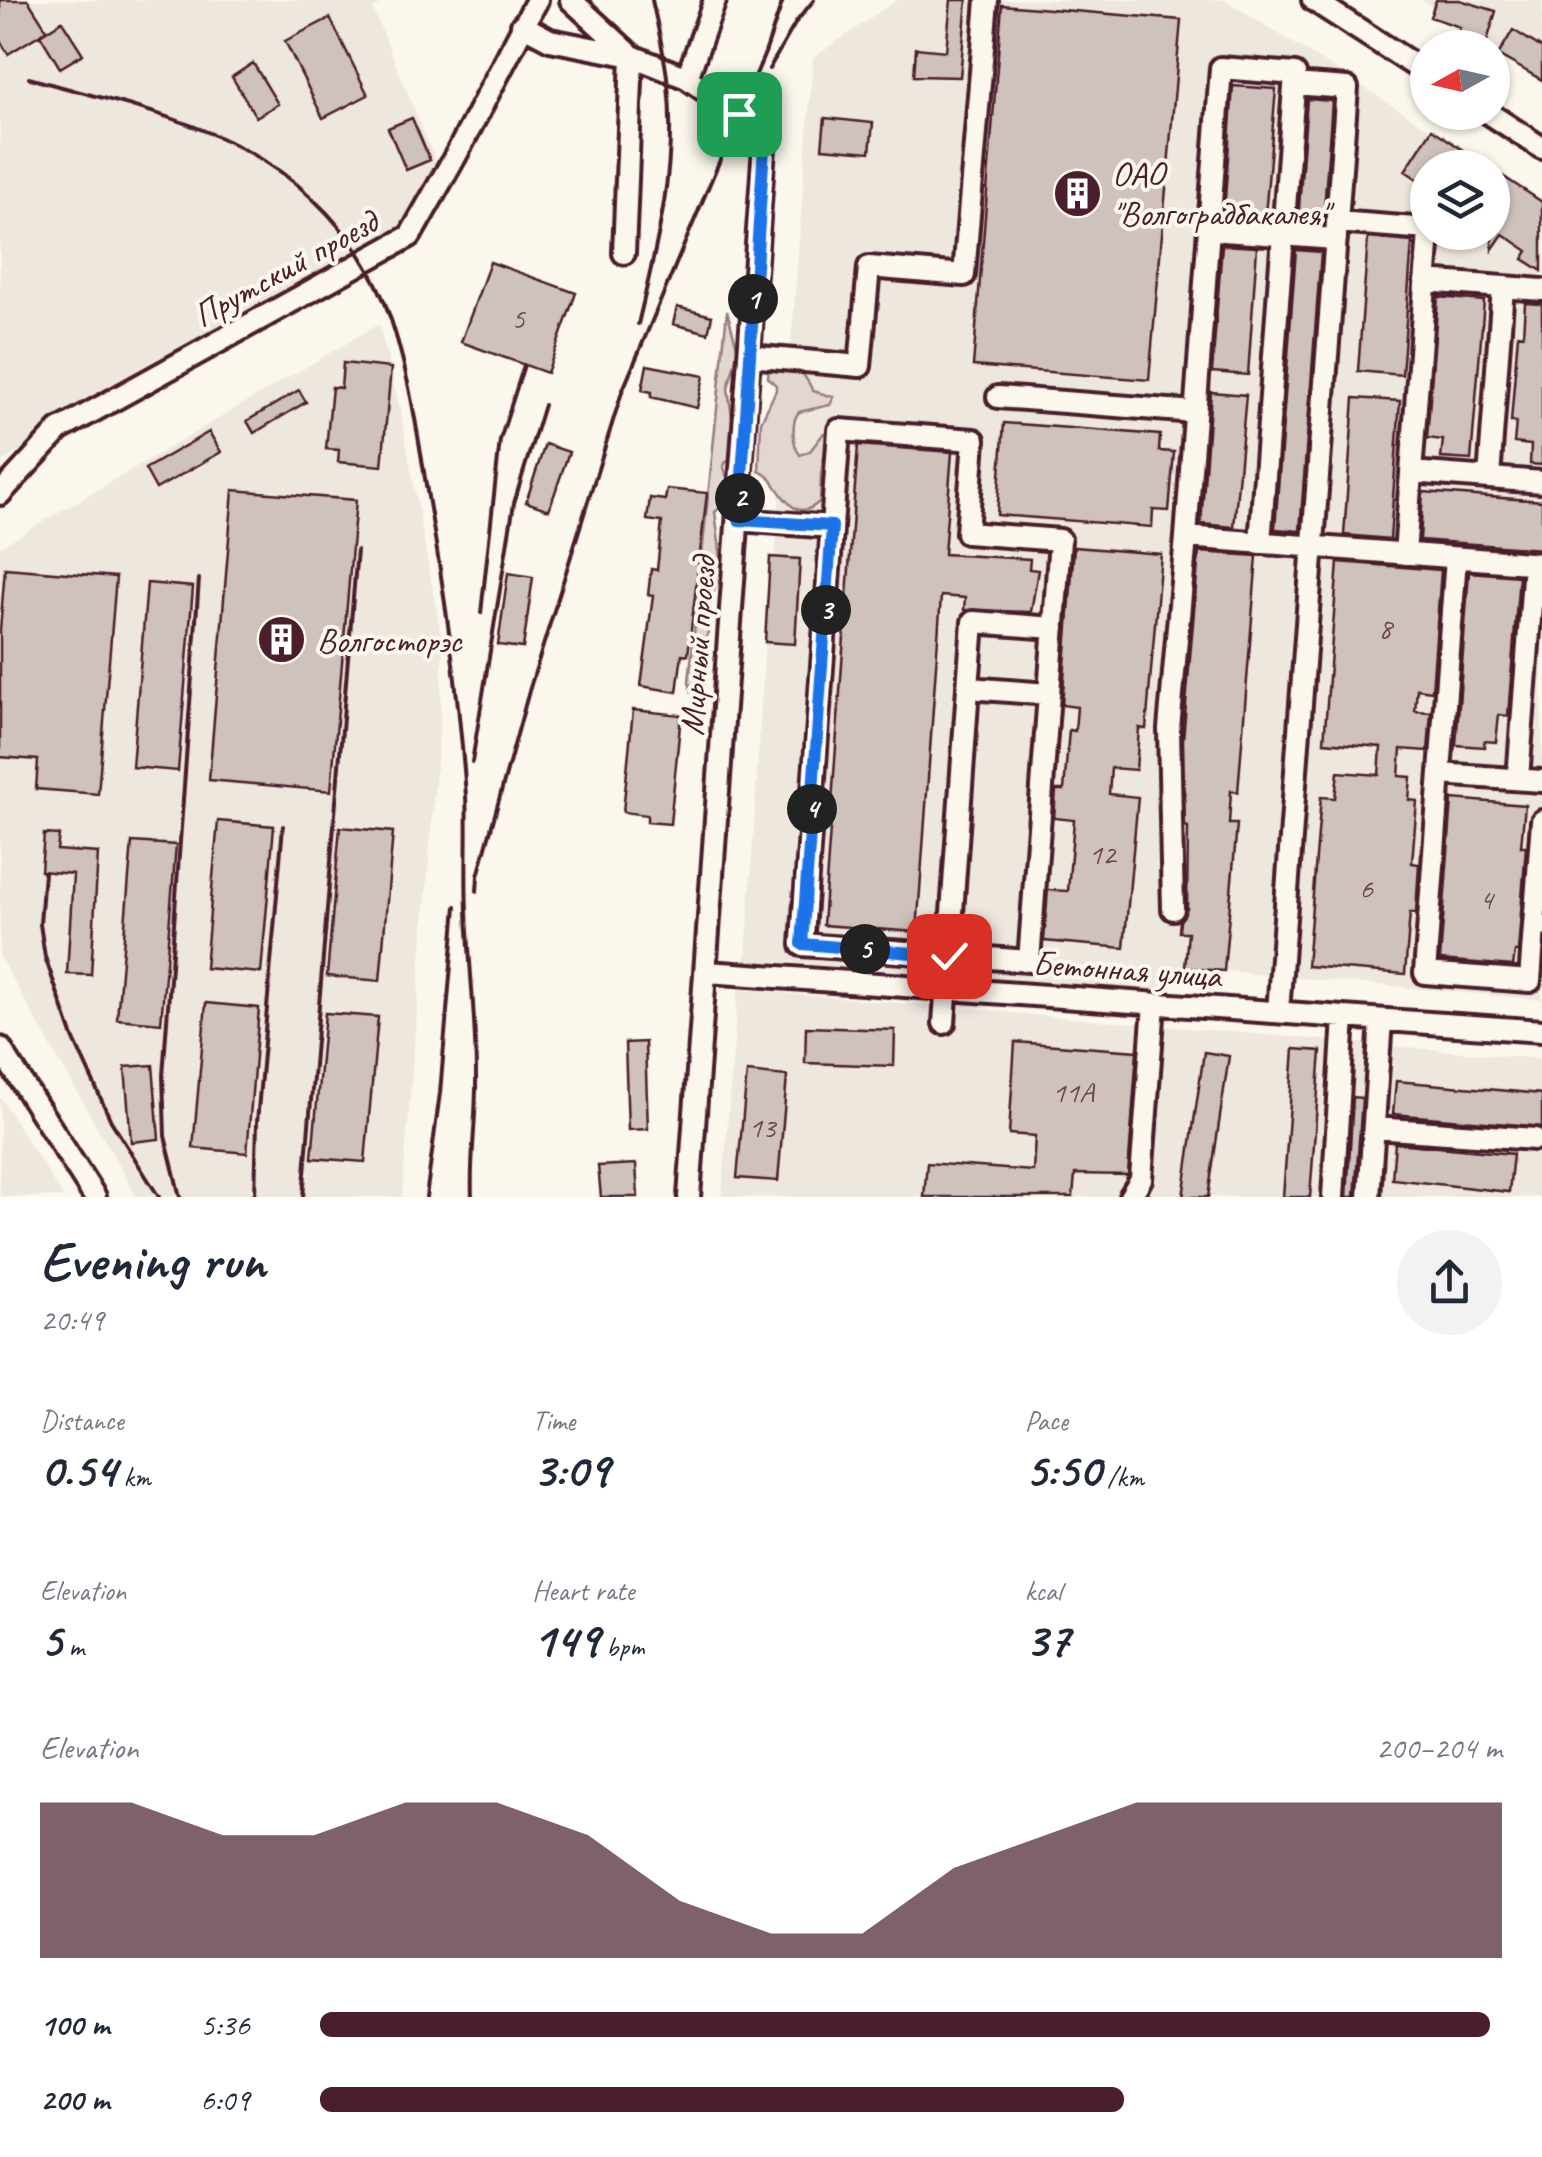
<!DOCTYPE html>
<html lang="en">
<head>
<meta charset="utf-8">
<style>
  :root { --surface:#fff; --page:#f2f2f3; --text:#1f2937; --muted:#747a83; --accent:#4a1f2b }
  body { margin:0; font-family:Caveat,sans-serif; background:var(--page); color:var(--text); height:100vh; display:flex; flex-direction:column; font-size:38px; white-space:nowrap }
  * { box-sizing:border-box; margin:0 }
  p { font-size:32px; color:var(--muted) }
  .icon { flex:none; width:55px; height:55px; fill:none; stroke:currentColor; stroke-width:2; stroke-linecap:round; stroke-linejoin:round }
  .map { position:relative; height:1197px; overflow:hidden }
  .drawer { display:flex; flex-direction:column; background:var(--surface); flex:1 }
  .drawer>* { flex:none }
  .needle { width:65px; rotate:262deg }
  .controls { position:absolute; left:1410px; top:30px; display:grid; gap:20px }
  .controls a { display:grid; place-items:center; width:100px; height:100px; border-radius:50%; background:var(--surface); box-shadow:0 2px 8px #0004; font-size:50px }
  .pin { position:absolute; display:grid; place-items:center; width:85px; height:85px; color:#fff; margin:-42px; border-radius:20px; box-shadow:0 5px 15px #0006 }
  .km { position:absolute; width:50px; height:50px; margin:-25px; border-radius:50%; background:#222; color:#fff; font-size:28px; line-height:50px; text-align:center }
  .round { display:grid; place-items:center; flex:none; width:105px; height:105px; border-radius:52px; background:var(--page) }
  .overview { display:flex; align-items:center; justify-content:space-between; height:170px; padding:0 40px }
  h1 { font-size:55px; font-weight:600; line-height:75px }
  .figures { display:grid; grid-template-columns:repeat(3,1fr); gap:15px; height:170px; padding:10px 40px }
  .figures div { display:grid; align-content:center }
  .figures b { font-size:50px; font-weight:600 }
  .figures small { font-size:28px; font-weight:400 }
  .figures p { font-size:28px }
  .chart { height:280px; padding:20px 40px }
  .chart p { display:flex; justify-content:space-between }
  .chart svg { width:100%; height:180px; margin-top:10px; fill:var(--accent); opacity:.7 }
  ul { padding:0 40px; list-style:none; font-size:32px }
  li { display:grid; grid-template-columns:160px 120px 1fr; align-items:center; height:75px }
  li i { height:25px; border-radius:12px; background:var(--accent) }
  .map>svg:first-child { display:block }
  .built { fill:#eee7de }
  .green { fill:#e2d7d0; stroke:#967b7e; stroke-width:2.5 }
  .building { fill:#cfc2bc; stroke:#4a1f2b; stroke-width:2.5 }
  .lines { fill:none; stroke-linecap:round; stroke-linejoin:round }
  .minor-casing { stroke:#4a1f2b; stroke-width:28 }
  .minor { stroke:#fbf7ec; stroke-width:20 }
  .rail { stroke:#4a1f2b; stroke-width:4 }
  .route-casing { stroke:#fff; stroke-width:20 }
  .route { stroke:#1a73e8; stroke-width:12 }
  .labels { text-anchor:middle; stroke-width:8; stroke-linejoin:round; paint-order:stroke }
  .number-label { font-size:30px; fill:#6b484f }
  .poi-label { font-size:35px; fill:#4a1f2b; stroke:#fbf7ec; text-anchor:start }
  .street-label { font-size:35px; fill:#4a1f2b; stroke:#fbf7ec }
</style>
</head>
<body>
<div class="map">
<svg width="1542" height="1197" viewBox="0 0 1542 1197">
  <rect width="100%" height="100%" fill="#fbf7ec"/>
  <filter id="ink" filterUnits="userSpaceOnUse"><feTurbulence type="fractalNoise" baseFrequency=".01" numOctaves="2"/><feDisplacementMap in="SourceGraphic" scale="20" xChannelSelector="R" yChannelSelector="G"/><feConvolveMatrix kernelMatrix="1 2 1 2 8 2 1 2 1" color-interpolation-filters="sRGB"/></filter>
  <g filter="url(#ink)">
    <path class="built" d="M0,0H387L373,9L438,167L404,223L256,308L0,463Z
      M897,0H1225L1490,167L1428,168V232H1492L1493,169L1542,202V1000L1169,966L1165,991L746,960L770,557L775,556L813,58Z
      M1422,0H1542V79Z
      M379,324L401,414L443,647L440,720L402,1197H137L0,957V547Z
      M738,989L1542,1059V1197H722Z
      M0,1097L63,1197H0Z"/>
    <path class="green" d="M727,311L738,351L728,388L735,439L733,458L725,463L724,467L732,495L731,510L722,506L715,512L723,573L707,603L711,621L703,649L706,673L705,683L696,694L692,693L689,682Z
      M769,367C797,367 800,365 813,391L834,397L830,405L799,412C791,420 792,445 800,455L810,451L824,433L828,436L821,474L820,501C797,524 784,498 773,482C772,479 762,472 759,471L761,422L776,390V385L768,378Z"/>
    <path class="building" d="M0,0H28L47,30L8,54L0,40Z
      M951,0H967L960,77L914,76L916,48L946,51Z
      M1436,0H1460L1496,11L1485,48L1456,39L1460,27L1430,17Z
      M1002,5L1181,20L1149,380L973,366Z
      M330,18L368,95L323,118L285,41Z
      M62,21L83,54L60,68L40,35Z
      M1513,30L1542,48V80L1498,55Z
      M253,63L278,104L256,117L232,77Z
      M1233,86L1276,89L1265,216L1224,213Z
      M1307,99L1332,101L1323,224L1298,222Z
      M412,118L430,160L406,170L388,128Z
      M825,118L873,123L870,152L822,148Z
      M1432,129L1490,168H1428V186L1405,171Z
      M1492,169L1542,202V271L1523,259L1528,251L1503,234L1492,250Z
      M1368,238L1412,242L1402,375L1358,371Z
      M1222,245L1257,247L1248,375L1212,372Z
      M1296,250L1321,252L1300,531L1275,529Z
      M490,262L576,293L547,373L461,342Z
      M1438,297L1484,301L1471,460L1441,458L1443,440L1427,438Z
      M1525,303L1542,304V465L1530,464L1531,445L1514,443L1516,422H1511L1518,334L1523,335Z
      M677,307L712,316L708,333L673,324Z
      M343,363L391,368L382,466L338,462L339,450L326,449L332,387L341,388Z
      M647,365L704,376L697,408L651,397L652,392L642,390Z
      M299,390L306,402L254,433L247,421Z
      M1211,392L1246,395L1234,527L1201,524Z
      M1354,398L1400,401L1390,539L1344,535Z
      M1004,423L1160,435L1159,451L1174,452L1169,511L1153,510L1152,527L997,515Z
      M209,432L221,452L156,489L145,469Z
      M545,444L569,452L549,510L526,502Z
      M858,445L952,452L944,554L1030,559L1029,569L1038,570L1031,612L964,610L965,598L941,596L917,932L823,925Z
      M667,489L707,493L688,655L682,654L677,692L641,686L653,596L648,595L651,569L657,570L662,522L647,520L650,498L665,500Z
      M233,490L356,500L331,791L209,780Z
      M1423,492L1542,501V549L1420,540Z
      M1074,547L1161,554L1146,729L1139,728L1136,770L1111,768L1109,794L1138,797L1124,948L1044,941L1048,890L1068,891L1074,820L1054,818L1056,790H1064L1069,730L1075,731L1077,707L1062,705Z
      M1199,552L1257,556L1238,792L1231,791L1229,824H1237L1224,971L1185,968L1188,932H1179L1180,921L1187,909L1188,827L1185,826L1183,740Z
      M770,557L800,559L795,644L765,642Z
      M1338,562L1441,570L1432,691L1417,689L1415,711L1431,712L1428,751L1401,749L1399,776L1411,777L1409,800L1417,801L1412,863L1419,864L1416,913H1410L1405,974L1307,966L1321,797L1335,798L1338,772L1379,775L1381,747L1324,742Z
      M5,568L116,577L98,794L36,789L38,760L0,757V630Z
      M1469,572L1519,576L1508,716L1499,715L1496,742L1484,741V747L1456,745Z
      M508,573L533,577L523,648L498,645Z
      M147,583L193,587L178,771L132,767Z
      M633,710L681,715L670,824L647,822V815L623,812Z
      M1452,799L1525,805L1521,846H1526L1518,952H1515L1513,966L1440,960Z
      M218,821L274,826L261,973L205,968Z
      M340,827L393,832L380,981L327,976Z
      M44,834L59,835L57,850L98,853L91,975L67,974L73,874L41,871Z
      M132,842L176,845L161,1023L117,1019Z
      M206,1003L259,1008L247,1153L193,1148Z
      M325,1013L378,1017L365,1162L312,1158Z
      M806,1027L895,1030L894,1066L805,1063Z
      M645,1042L648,1129L628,1130L625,1043Z
      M1015,1042L1137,1051L1128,1175L1075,1174L1073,1197H924L927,1163L1033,1171L1035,1136L1009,1134Z
      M1294,1049L1321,1051L1310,1197H1283Z
      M1204,1052L1229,1056L1208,1197H1183Z
      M153,1065L159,1139L131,1142L125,1067Z
      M747,1072L787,1076L778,1181L737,1178Z
      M1396,1081L1542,1094V1127L1393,1114Z
      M1353,1097L1362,1098L1355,1197H1347Z
      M1395,1143L1513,1154L1509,1192L1392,1179Z
      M636,1164L638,1197H601L598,1166Z"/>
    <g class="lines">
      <defs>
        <path id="minor" d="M1313,0L1428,74
          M522,25L550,40L632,56L571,0
          M687,78L715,0
          M1487,112L1542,148
          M1337,222L1428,229
          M1209,230L1336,239
          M624,253L632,56L687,78L765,133L689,1197
          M1425,281L1542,290
          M749,356L860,366L869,267L964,275L987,0
          M998,397L1195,412
          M1411,472L1542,482
          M1489,478L1503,287
          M0,494L59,430L410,236L456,155L537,0
          M739,520L832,527L802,945L949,955L968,688L1049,694L1060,540L967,533L974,440L839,430L832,527
          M1260,543L1295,74L1221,68L1186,537L1542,564
          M1405,554L1429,232
          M1456,558L1425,973L1530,981L1534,926
          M968,688L973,622L1054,628
          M1440,774L1542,781
          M1518,779L1534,564
          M1542,821L1534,926H1542
          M1173,909L1169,729L1186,537
          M707,972L1542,1031
          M1278,1012L1347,88L1294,84
          M944,1023L949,955L1029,961L1049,694
          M0,1048L95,1197
          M1374,1128L1535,1139
          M1130,1197L1141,1179L1154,1004
          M1333,1197L1344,1017
          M1369,1197L1381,1020"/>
      </defs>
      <use href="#minor" class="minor-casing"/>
      <use href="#minor" class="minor"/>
      <path class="rail" d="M769,69L796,22L814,0
        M29,78C127,106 237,125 312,198C343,227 369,264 385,303C409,366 418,437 429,503C446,600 459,697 466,796C468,834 465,872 467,910C469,965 476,1020 476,1076C477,1116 470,1156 472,1197
        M638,324C657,245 677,166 668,85C665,56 658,28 652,0
        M481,613L500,440L524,365
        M472,762L514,503L544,405
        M44,873L40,924L45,957L72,1035L111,1121L159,1197
        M477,891L478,876L529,691L622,392L765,53L783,0
        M180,1197L165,1136L163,1076L199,579
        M255,1197L257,1122L283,826
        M303,1197L357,550
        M426,1197L440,1093L456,906"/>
    </g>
  </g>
  <g class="lines" filter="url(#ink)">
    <defs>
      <path id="route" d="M739,114L765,133L739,520L832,526L802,944L949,956"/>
    </defs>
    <use href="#route" class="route-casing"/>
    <use href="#route" class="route"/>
  </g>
  <defs>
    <symbol id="building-disc" viewBox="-11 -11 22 22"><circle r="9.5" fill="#4a1f2b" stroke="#fbf7ec"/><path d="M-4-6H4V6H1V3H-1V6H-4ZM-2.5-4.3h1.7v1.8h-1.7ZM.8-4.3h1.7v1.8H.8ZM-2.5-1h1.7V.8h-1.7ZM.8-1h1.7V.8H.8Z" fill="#fff"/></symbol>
  </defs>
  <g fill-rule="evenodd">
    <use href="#building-disc" x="1050" y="166" width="55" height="55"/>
    <use href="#building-disc" x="254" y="612" width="55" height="55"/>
  </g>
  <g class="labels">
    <g class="number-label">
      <text x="518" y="328">5</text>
      <text x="1385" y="638">8</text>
      <text x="1102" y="864">12</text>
      <text x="1366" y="898">6</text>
      <text x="1486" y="909">4</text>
      <text x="1073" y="1102">11А</text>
      <text x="762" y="1137">13</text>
    </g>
    <g class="poi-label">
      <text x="1112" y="185">ОАО<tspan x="1112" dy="40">"Волгоградбакалея"</tspan></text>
      <text x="317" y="652">Волгосторэс</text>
    </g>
    <g class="street-label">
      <text transform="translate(285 268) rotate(-29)" y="12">Прутский проезд</text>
      <text transform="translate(697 646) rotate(-86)" y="12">Мирный проезд</text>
      <text transform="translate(1127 969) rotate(4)" y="12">Бетонная улица</text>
    </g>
  </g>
</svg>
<div class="controls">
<a><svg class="needle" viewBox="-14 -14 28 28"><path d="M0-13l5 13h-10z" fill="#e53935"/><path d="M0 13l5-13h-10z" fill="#747a83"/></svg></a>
<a><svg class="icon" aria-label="layers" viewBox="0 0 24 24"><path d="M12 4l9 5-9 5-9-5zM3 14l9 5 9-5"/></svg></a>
</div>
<div class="pin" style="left:739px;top:114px;background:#1e9e55"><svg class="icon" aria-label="arrive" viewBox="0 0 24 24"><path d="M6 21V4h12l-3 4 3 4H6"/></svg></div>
<div class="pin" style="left:949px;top:956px;background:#d93025"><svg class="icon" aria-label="check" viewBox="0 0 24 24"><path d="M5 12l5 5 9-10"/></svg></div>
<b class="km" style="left:753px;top:299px">1</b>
<b class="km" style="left:740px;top:498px">2</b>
<b class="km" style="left:826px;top:610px">3</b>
<b class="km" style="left:812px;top:809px">4</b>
<b class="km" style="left:865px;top:949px">5</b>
</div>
<section class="drawer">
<div class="overview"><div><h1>Evening run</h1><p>20:49</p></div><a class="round"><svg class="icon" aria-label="share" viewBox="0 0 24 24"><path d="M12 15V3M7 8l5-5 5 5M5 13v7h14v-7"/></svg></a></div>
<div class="figures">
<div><p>Distance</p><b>0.54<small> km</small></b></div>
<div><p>Time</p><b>3:09</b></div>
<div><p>Pace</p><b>5:50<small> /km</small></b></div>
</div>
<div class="figures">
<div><p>Elevation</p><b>5<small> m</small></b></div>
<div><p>Heart rate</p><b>149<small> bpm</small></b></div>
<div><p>kcal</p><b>37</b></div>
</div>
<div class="chart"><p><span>Elevation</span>200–204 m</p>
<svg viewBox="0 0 160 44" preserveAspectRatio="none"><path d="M0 44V6L10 6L20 14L30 14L40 6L50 6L60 14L70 30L80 38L90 38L100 22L110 14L120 6L130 6L140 6L150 6L160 6V44z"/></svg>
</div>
<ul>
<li><b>100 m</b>5:36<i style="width:99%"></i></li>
<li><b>200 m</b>6:09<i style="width:68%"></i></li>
</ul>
</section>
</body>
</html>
